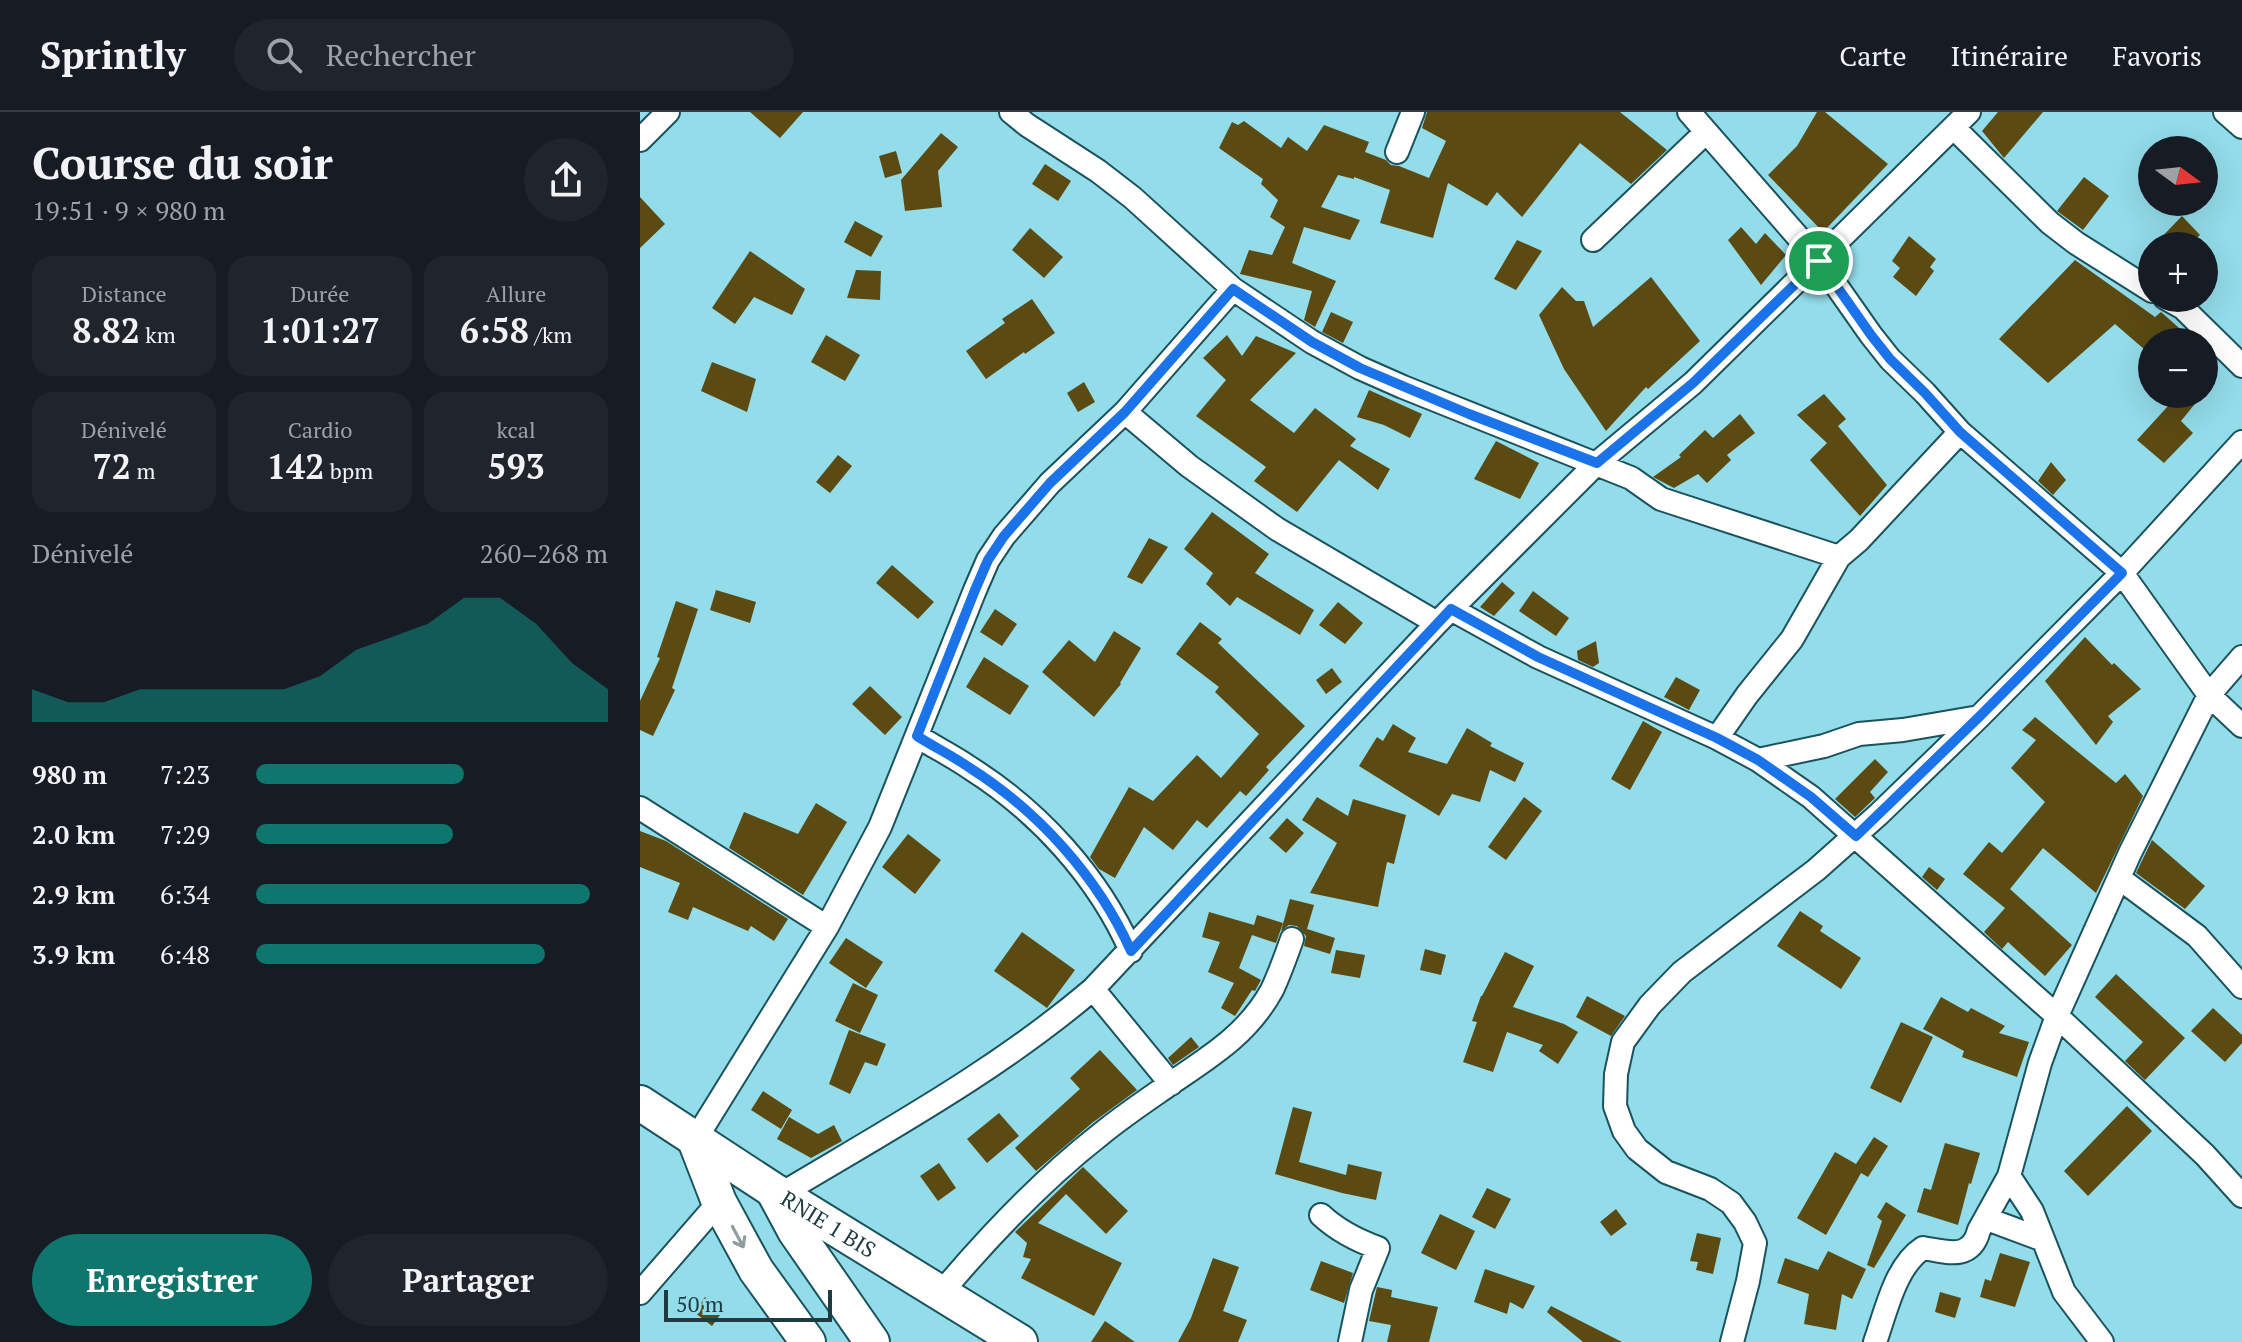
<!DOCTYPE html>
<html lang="fr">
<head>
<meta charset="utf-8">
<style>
  :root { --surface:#171b24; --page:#20242c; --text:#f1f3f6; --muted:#9ea1a6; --line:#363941; --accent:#0f766e }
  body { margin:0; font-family:"PT Serif",serif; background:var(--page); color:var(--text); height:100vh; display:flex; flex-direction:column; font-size:30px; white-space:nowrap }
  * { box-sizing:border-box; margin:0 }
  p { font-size:26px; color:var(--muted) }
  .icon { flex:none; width:44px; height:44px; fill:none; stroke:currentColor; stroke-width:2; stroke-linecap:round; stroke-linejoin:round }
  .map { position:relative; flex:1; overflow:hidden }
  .sheet { display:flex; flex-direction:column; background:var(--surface); width:640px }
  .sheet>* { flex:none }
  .needle { width:52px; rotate:105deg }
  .tools { position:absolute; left:1498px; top:24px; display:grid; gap:16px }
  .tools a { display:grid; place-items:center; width:80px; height:80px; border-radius:50%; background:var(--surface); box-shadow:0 8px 32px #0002; font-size:40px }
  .scale { position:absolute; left:24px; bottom:20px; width:168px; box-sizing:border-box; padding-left:8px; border:4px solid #1d3b41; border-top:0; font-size:22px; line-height:28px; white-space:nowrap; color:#1d3b41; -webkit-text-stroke:6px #93dcea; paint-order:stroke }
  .pin { position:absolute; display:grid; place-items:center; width:68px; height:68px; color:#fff; margin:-34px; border:4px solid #fff; border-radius:50%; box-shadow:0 2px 8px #0007 }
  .round { display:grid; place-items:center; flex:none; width:84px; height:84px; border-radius:42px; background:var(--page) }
  .headline { display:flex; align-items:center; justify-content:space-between; height:136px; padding:0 32px }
  h1 { font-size:44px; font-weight:600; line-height:60px }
  .metrics { display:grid; grid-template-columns:repeat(3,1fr); gap:12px; height:136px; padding:8px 32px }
  .metrics div { display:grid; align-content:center; border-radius:20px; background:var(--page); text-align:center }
  .metrics b { font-size:34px; font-weight:600 }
  .metrics small { font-size:22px; font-weight:400 }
  .metrics p { font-size:22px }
  .chart { height:224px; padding:16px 32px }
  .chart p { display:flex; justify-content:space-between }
  .chart svg { width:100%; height:144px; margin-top:8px; fill:var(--accent); opacity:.7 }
  .primary-button { display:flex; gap:16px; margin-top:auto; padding:16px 32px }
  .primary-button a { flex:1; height:92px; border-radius:48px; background:var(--accent); color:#fff; font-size:32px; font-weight:600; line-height:92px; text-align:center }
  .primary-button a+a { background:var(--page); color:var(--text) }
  ul { padding:0 32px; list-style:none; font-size:26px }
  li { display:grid; grid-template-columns:128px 96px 1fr; align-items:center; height:60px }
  li i { height:20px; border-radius:10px; background:var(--accent) }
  header { display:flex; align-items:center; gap:48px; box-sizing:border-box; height:112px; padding:0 40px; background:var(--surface); border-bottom:2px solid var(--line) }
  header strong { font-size:38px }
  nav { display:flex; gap:44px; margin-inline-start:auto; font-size:28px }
  .search { width:560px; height:72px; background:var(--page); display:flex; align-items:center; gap:20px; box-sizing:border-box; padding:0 28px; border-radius:44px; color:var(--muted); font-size:30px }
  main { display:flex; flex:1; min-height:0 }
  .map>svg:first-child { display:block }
  .building { fill:#5b4a12 }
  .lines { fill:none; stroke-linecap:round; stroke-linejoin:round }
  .street-casing { stroke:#1a535d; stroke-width:26 }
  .primary-casing { stroke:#1a535d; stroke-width:38 }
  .street { stroke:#fff; stroke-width:22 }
  .primary { stroke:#fff; stroke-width:34 }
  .oneway { stroke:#8e9da0 }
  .route-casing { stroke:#fff; stroke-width:16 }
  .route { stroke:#1a73e8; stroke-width:10 }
  .labels { text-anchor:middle; stroke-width:8; stroke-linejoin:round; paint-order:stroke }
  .street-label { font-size:22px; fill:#1d3b41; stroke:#93dcea }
</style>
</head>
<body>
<header>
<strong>Sprintly</strong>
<div class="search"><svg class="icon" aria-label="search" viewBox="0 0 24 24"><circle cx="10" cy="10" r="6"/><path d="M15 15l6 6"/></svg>Rechercher</div>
<nav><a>Carte</a><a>Itinéraire</a><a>Favoris</a></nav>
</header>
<main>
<section class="sheet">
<div class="headline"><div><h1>Course du soir</h1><p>19:51 · 9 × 980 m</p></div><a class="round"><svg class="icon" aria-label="share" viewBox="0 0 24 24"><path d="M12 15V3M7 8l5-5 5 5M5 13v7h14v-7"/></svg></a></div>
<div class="metrics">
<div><p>Distance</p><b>8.82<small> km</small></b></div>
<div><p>Durée</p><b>1:01:27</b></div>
<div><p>Allure</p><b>6:58<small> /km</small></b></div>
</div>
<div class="metrics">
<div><p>Dénivelé</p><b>72<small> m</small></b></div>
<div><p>Cardio</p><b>142<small> bpm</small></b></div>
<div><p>kcal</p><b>593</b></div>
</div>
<div class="chart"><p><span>Dénivelé</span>260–268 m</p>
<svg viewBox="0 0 160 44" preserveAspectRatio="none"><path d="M0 44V34L10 38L20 38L30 34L40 34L50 34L60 34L70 34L80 30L90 22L100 18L110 14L120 6L130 6L140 14L150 26L160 34V44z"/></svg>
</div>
<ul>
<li><b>980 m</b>7:23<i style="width:59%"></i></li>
<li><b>2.0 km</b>7:29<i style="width:56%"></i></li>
<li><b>2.9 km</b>6:34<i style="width:95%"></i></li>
<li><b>3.9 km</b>6:48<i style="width:82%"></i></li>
</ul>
<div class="primary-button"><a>Enregistrer</a><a>Partager</a></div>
</section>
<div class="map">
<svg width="1602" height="1230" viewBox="0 0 1602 1230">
  <rect width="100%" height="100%" fill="#93dcea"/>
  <path class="building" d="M110,0H163L140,26Z
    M787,0H980L1027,38L991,72L940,31L882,105L857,80L847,94L808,71L793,126L740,111L750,78L714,65V67L698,63L681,95L720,108L710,128L664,115L652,151L696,169L675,215L664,208L672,179L600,162L609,138L632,143L645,115L630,105L638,88L621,72L623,67L579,36L592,10L598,13L604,9L641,36L648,25L667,39L684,13L729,30L725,40L746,48L751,53L759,54L789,66L806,29L782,16Z
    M1177,0H1185L1248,52L1183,120L1128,63L1157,34Z
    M1358,0H1403L1364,46L1342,19Z
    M301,21L318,35L298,59L302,95L265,99L261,68Z
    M256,39L262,61L245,66L239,44Z
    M405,52L431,69L418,89L392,72Z
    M1444,65L1469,84L1443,118L1417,99Z
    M0,85L25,112L0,136Z
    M1542,104L1560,123L1548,134H1513Z
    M215,109L243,124L231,145L204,130Z
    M1101,115L1116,132L1125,121L1146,143L1121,173L1088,128Z
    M390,116L423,145L404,166L372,138Z
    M1269,124L1296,147L1290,155L1294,159L1276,184L1253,165L1260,156L1252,149Z
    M877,128L902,139L876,178L854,167Z
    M110,139L165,177L152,203L114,185L95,212L72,196Z
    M1435,148L1515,205L1521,200L1555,230H1512V244L1475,212L1408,271L1359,227Z
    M216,158L241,159L240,188L207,186Z
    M1011,165L1060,229L1008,277L1006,275L966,319L924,257L899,203L922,175L936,189H944L953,215Z
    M392,187L415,221L385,242L384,240L346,267L326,239L365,211L362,207Z
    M691,200L713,210L703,231L682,220Z
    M186,223L220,243L205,269L171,250Z
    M587,223L602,244L616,224L656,241L610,288L654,321L675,296L716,327L710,334L750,357L738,378L699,348L657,400L614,369L626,355L556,304L586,268L563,246Z
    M72,250L116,267L107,300L61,279Z
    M444,270L455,290L438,300L427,281Z
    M729,278L782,302L770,326L744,313L717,305Z
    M1184,282L1206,307L1198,314L1247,373L1220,404L1170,348L1187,331L1157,303Z
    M1539,282H1563L1541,309L1553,321L1524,351L1497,328Z
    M1100,302L1115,321L1087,343L1091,348L1067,371L1058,362L1034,376L1013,365L1041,345L1039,343L1065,318L1073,326Z
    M856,329L899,351L880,387L834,367Z
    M198,343L212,354L190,381L176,370Z
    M1411,350L1426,368L1413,383L1398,369Z
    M572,400L629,442L615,461L674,498L660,523L597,485L590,494L566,472L573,461L544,437Z
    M509,426L528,435L502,472L487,465Z
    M252,453L294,490L278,507L236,471Z
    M862,470L875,481L854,504L840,495Z
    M76,478L116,490L110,511L70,498Z
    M893,479L929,506L916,524L879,499Z
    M36,489L58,497L32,576L35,578L13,624L0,618V589L20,546L17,545Z
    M698,490L723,511L705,532L679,513Z
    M355,497L377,512L362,534L340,520Z
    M560,510L582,527L578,531L665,614L626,655L629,658L606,684L600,679L567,716L557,708L533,738L504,715L475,766L459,757L450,745L489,675L513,689L557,643L581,666L619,622L575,580L579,575L536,542Z
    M474,519L501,536L480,571L481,572L454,605L402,560L429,528L455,550Z
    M1445,525L1472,553L1474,551L1501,577L1468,604L1473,610L1456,633L1405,569Z
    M956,529L959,551L953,555L938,548L937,539Z
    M344,545L389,574L370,603L326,575Z
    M692,556L702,570L686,582L676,568Z
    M1036,565L1060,578L1049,598L1024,585Z
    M230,574L262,605L245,623L212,592Z
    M1395,605L1476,671L1485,662L1503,684L1456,781L1403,736L1370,777L1432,833L1405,864L1368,830L1362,837L1344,820L1365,796L1323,762L1349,730L1362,741L1405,690L1371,656L1396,628L1382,618Z
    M1003,609L1022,620L990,678L971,667Z
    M753,612L776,626L768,640L807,652L827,616L852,631L850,634L884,651L875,670L850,658L840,690L812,682L799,704L719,654L737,625L743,629Z
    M1235,647L1248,660L1230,680L1235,686L1215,705L1195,687Z
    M677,685L708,704L713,687L766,703L754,752L747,750L738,795L670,781L697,731L662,708Z
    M884,685L902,699L866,748L848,735Z
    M176,691L207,710L163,783L89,736L104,700L158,722Z
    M647,706L664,721L646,741L629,726Z
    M0,719L26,729L148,807L134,829L111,814L108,819L53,795L48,808L28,800L40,771L0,755Z
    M268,722L301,748L275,782L242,755Z
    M1512,728L1565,774L1545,797L1496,761Z
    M1289,755L1305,767L1297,778L1282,765Z
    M650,787L674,793L667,817L695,826L690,842L664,834L666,824L657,814L649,813L641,819Z
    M1160,799L1183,814L1180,819L1221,846L1201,877L1137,834Z
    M569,800L614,813L617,803L643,811L636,831L612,823L599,856L621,868L615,879L612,878L595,904L581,896L594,871L568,860L580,830L562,825Z
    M382,820L435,858L407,896L354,859Z
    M206,826L243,850L226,876L189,851Z
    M785,837L806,843L801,863L780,858Z
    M696,838L725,843L720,866L691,861Z
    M865,840L894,854L873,895L924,912L938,920L918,952L899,939L903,933L867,920L853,960L823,950L837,910L832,909L841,884H842Z
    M1476,862L1545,926L1505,968L1485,949L1503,930L1455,885Z
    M213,871L238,883L220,921L195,909Z
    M947,884L985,904L971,924L936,905Z
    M1301,885L1328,900L1331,896L1365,914L1359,921L1389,930L1377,965L1322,945L1324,939L1283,917Z
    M1573,896L1602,923V931L1585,950L1551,919Z
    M1261,910L1293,925L1261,991L1230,976Z
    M209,918L246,932L237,954L225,950L210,982L189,972Z
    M551,925L559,935L533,953L528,946Z
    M460,938L497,978L452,1011L396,1059L375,1036L440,977L430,966Z
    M123,979L152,998L141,1017L111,998Z
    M1487,994L1512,1019L1448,1084L1424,1059Z
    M653,995L672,1000L659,1050L706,1063L708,1052L742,1060L736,1088L702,1081L635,1062Z
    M359,1001L379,1024L347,1051L327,1027Z
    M149,1005L178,1022L194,1013L202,1029L171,1046L137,1027Z
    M1234,1025L1248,1034L1228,1065L1221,1061L1186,1123L1157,1106L1195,1040L1216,1052Z
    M1305,1031L1340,1041L1331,1072L1329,1071L1318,1113L1277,1100L1284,1076L1291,1078Z
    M299,1051L316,1076L298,1089L280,1064Z
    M443,1055L488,1099L466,1122L426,1082L398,1111L482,1151L454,1204L381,1166L391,1147L383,1145L387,1131L375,1120Z
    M847,1076L871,1087L855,1117L832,1105Z
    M1246,1090L1266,1103L1234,1156L1227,1153L1242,1109L1237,1105Z
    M976,1097L987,1112L971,1124L960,1110Z
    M800,1102L835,1119L816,1158L781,1141Z
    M1057,1121L1081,1126L1073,1162L1056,1158L1058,1150L1050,1149Z
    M1188,1139L1226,1157L1212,1187L1202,1182L1196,1218L1164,1212L1169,1182L1137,1171L1145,1146L1178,1158Z
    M1360,1141L1390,1150L1375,1195L1340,1185L1345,1167L1351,1169Z
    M573,1146L599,1155L583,1199L607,1208L598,1230H538L551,1206Z
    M681,1149L713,1161L704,1191L670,1178Z
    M845,1157L895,1174L883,1197L870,1190L867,1202L834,1190Z
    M737,1175L752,1178L751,1185L798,1195L789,1230H747L751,1213L729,1209Z
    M1300,1180L1321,1186L1315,1206L1295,1200Z
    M65,1185L83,1199L72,1214L54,1200Z
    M911,1194L982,1230H943L907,1200Z
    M465,1209L495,1230H451Z"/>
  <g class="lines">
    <defs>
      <path id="street" d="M371,0L387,13L458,59L493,86L593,177L672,230L720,256L763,275L991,366L1021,387L1199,445
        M1049,0L1179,149L1231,223L1250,247L1285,281L1320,320L1482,461L1569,583L1602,614
        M1585,0L1602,15
        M1314,16L1410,111L1436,131L1512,179
        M0,28L28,0
        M757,40L773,0
        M953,128L1065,21
        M1525,186L1543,196L1602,254
        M485,300L549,354L637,417L797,511
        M811,497L898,545L1077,626L1118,648L1171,685L1417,904L1565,1043L1602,1084
        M277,624C294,635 313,644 330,656C398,699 458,764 491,839
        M1077,626L1107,583L1152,527L1199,445L1219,428L1320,320
        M1118,648L1184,634L1219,622L1263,618L1339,605
        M0,696L187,815
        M1479,766L1557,824L1602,875
        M453,877L531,972
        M55,1028L187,815L240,715L335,478L348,448L364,424L410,371L485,300L593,177
        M1369,1064L1392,1099L1424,1180L1462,1230
        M141,1082C248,1018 358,958 453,877L797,511L957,351L1053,271L1329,0
        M681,1103C698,1119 716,1128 738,1136L721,1178L710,1230
        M1347,1107L1401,1127
        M0,1181L79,1090
        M301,1181C349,1124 402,1068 461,1022C483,1004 507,988 530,972C571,944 607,923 632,878C640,861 646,844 652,827
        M1092,1230L1108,1169L1115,1131L1105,1110L1091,1091L1070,1077L1026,1060L997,1037L984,1019L975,994L976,962L983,930L1010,893L1042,860L1176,758L1239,702L1339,605L1482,461L1602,330
        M1235,1230C1246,1200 1255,1154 1283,1136C1307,1140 1331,1149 1339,1118L1369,1064L1400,951L1417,904L1490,741L1569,583L1602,545"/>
      <g id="primary">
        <path id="s1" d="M0,991L133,1078L380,1230"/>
        <path d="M55,1028L79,1090L116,1158L168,1230"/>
        <path d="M134,1080L155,1119L232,1230"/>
      </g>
    </defs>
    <use href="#street" class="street-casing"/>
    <use href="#primary" class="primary-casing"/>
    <use href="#street" class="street"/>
    <use href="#primary" class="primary"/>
  </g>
  <defs><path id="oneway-shaft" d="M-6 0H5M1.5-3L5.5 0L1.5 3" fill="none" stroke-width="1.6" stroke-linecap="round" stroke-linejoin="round" transform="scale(2)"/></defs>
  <use class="oneway" href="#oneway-shaft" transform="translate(98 1125) rotate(62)"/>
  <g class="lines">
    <defs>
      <path id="route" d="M1179,149L1231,223L1250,247L1285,281L1320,320L1482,461L1339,605L1216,724L1171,685L1118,648L1077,626L898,545L811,497L491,839C458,765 398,699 330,656C313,644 294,635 277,624L335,478L348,448L364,424L410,371L485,300L593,177L672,230L720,256L829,302L957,351L1053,271Z"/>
    </defs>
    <use href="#route" class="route-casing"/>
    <use href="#route" class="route"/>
  </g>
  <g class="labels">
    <g class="street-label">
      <text dy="8" stroke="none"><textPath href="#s1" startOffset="224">RNIE 1 BIS</textPath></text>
    </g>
  </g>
</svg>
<div class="tools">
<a><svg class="needle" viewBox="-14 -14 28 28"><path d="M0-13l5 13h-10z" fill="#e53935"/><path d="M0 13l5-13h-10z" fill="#9ea1a6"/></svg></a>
<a>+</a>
<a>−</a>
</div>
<div class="scale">50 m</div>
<div class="pin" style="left:1179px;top:149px;background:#1e9e55"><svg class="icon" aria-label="arrive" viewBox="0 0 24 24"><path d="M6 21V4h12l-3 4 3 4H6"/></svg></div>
</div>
</main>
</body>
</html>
